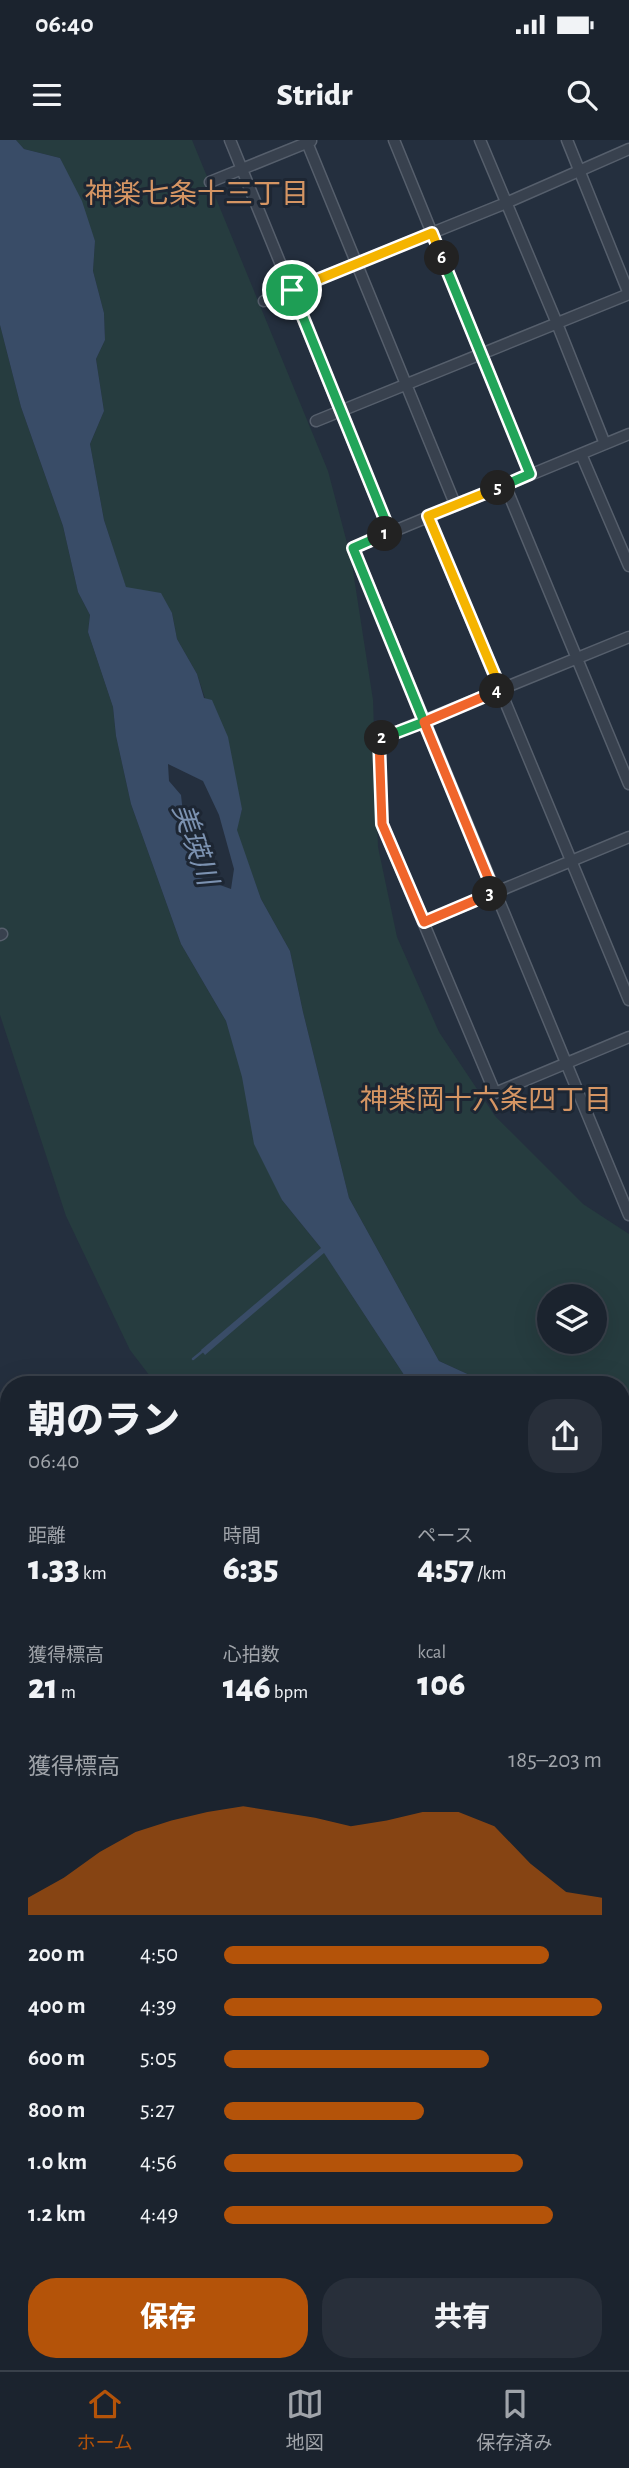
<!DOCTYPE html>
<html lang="ja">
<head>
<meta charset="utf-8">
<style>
  :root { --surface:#1b232e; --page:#282f3a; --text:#f1f3f6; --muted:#a0a4aa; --line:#39404a; --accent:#b45309 }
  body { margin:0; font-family:"Alegreya Sans","Noto Sans JP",sans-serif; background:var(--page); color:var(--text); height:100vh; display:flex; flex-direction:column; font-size:26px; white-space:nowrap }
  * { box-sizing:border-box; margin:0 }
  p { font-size:23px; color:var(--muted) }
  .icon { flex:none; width:38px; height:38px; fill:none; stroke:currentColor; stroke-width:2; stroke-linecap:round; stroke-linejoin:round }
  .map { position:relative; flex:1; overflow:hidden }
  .details { position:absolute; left:0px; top:1236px; width:630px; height:996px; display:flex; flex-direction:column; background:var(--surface); border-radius:28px 28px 0 0; box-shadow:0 7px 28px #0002,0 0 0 2px var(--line) }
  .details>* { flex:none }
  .controls { position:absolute; left:537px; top:1144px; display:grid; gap:14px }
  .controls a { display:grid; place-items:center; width:70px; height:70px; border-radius:50%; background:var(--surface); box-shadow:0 7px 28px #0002,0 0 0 2px var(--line); font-size:35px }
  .pin { position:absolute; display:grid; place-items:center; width:60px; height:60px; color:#fff; margin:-30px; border:4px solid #fff; border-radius:50%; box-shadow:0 2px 7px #0007 }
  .km { position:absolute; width:35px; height:35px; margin:-18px; border-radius:50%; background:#222; color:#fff; font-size:19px; line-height:35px; text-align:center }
  .round { display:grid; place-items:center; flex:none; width:74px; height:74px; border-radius:28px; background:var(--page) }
  .overview { display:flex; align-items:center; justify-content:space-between; height:119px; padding:0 28px }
  h1 { font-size:38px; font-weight:800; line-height:52px }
  .metrics { display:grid; grid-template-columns:repeat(3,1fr); gap:10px; height:119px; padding:7px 28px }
  .metrics div { display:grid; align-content:center }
  .metrics b { font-size:35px; font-weight:800 }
  .metrics small { font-size:19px; font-weight:400 }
  .metrics p { font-size:19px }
  .chart { height:196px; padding:14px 28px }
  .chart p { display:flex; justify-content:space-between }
  .chart svg { width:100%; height:126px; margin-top:7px; fill:var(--accent); opacity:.7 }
  .cta { display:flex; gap:14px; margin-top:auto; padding:14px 28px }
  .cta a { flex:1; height:80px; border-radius:28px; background:var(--accent); color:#fff; font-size:28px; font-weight:800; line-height:80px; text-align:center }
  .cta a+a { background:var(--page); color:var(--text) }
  ul { padding:0 28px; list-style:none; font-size:23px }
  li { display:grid; grid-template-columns:112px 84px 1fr; align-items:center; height:52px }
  li i { height:18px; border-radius:9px; background:var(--accent) }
  .status { display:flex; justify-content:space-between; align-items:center; height:49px; padding:0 35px; background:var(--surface); direction:ltr }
  .status svg { height:19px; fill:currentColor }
  header { display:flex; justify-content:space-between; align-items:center; height:91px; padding:0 28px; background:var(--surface); font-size:32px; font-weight:800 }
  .menu { display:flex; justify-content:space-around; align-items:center; height:98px; border-top:2px solid var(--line); background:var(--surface); font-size:19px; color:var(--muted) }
  .menu a { display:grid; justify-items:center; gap:4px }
  .menu .active { color:var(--accent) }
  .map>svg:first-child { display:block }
  .green { fill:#263c3f; fill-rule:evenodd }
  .water { fill:#394c67; fill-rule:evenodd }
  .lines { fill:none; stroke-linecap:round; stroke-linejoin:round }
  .stream { stroke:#394c67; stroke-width:2.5 }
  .minor-casing { stroke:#565f6c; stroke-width:13 }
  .major-casing { stroke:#414a57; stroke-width:17 }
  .minor { stroke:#38414e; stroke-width:10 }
  .major { stroke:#56606e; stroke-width:14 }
  .split-1-casing { stroke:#fff; stroke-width:14 }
  .split-2-casing { stroke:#fff; stroke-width:14 }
  .split-3-casing { stroke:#fff; stroke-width:14 }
  .split-4-casing { stroke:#fff; stroke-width:14 }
  .split-5-casing { stroke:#fff; stroke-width:14 }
  .split-6-casing { stroke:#fff; stroke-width:14 }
  .split-7-casing { stroke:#fff; stroke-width:14 }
  .split-1 { stroke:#22a559; stroke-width:9 }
  .split-2 { stroke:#22a559; stroke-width:9 }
  .split-3 { stroke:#f0652b; stroke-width:9 }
  .split-4 { stroke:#f0652b; stroke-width:9 }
  .split-5 { stroke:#f5b400; stroke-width:9 }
  .split-6 { stroke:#22a559; stroke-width:9 }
  .split-7 { stroke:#f5b400; stroke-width:9 }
  .labels { text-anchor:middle; stroke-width:6; stroke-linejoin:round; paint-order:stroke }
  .neighbourhood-label { font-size:28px; fill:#d59563; stroke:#1d2633 }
  .water-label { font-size:28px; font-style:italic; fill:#7c92b1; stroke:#1d2633 }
</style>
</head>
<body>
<div class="status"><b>06:40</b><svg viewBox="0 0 49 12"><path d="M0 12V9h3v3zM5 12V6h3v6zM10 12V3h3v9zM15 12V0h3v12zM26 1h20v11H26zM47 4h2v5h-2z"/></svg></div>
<header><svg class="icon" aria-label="menu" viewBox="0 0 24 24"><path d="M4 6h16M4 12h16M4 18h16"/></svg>Stridr<svg class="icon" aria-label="search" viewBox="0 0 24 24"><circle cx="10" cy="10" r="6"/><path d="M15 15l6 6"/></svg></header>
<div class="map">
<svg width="629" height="2230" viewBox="0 0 629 2230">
  <rect width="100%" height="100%" fill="#242f3e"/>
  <path class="green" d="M16,0H192L328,331L351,418L373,560L378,707L397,797L439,892L495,976L583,1064L629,1094V1323L621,1316V1244H519L514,1240L474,1237L439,1221L349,1058L303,872L290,811L261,759L236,690L242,669L197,534L177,499L172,473L126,448L104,380L90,304L104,271L96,219L105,200L104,173L93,131L95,101L60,18L24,9ZM550,1157H595V1202H550Z
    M0,185L21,267L63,386L78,452L90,475L88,492L113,567L116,596L131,664L181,804L226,881L282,1060L321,1108L410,1244H156L130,1210L66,1076L0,875Z
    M621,1445L629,1449V1638L621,1631Z"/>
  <path class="water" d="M0,0H16L24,9L60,18L82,61L95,101L93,131L104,173L105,200L96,219L104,271L90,304L104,380L126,447L161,453L172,473L177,499L197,534L204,558L212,560L228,597L242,669L237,690L261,759L290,811L303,872L349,1058L439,1221L474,1237L515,1240L519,1244H410L324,1113L205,1215L201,1210L321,1108L282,1060L254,1004L242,937L226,881L181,804L131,664L116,596L113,567L88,492L90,475L78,452L63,386L21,267L0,185ZM168,624L203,641L219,675L234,729L231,749L198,737L183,700L185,691L181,655L169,641Z
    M621,1316L629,1323V1449L621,1445Z"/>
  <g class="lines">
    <path class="stream" d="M193,1219L204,1210
      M0,2170L9,2166"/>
    <defs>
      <path id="minor" d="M230,0L390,392
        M306,0L455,364
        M394,0L530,334
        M480,0L556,181L605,304
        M567,0L629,154
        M210,42L311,1
        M264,161L506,63L629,9
        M316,281L629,154
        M629,294L353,408L629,1075
        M581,314L629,426
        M505,345L629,644
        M428,376L629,860
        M629,497L379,599L382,684L495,953L629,897
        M424,782L629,697
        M0,795L2,794
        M621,2177L629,2173
        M495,2230L513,2222"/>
      <path id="major" d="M0,1925L9,1946
        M0,1958L9,1978
        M113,2222L116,2230
        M126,2222L129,2230"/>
    </defs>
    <use href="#minor" class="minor-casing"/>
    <use href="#major" class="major-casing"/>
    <use href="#minor" class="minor"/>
    <use href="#major" class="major"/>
  </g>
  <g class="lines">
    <defs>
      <path id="split-1" d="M292,150L390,392L385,394"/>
      <path id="split-2" d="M382,598L424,582L353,408L385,394"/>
      <path id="split-3" d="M382,598L379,599L382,684L424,782L490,754"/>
      <path id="split-4" d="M490,754L494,752L424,582L497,551"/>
      <path id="split-5" d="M497,551L501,550L428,376L498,348"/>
      <path id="split-6" d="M442,118L530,334L498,348"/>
      <path id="split-7" d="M292,150L432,93L442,118"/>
    </defs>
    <use href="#split-1" class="split-1-casing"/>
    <use href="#split-2" class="split-2-casing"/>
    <use href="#split-3" class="split-3-casing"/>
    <use href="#split-4" class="split-4-casing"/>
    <use href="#split-5" class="split-5-casing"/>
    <use href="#split-6" class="split-6-casing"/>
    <use href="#split-7" class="split-7-casing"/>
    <use href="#split-1" class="split-1"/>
    <use href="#split-2" class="split-2"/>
    <use href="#split-3" class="split-3"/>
    <use href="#split-4" class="split-4"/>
    <use href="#split-5" class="split-5"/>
    <use href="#split-6" class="split-6"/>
    <use href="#split-7" class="split-7"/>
  </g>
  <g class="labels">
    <g class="neighbourhood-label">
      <text x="197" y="63">神楽七条十三丁目</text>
      <text x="486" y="969">神楽岡十六条四丁目</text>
    </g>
    <g class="water-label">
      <text transform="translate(196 704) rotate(71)" y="10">美瑛川</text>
    </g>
  </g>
</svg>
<div class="controls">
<a><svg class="icon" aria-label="layers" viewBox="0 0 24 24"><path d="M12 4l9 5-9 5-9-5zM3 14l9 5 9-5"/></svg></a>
</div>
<div class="pin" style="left:292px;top:150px;background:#1e9e55"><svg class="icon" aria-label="arrive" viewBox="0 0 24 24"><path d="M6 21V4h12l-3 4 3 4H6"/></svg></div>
<b class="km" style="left:385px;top:394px">1</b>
<b class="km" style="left:382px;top:598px">2</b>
<b class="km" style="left:490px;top:754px">3</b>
<b class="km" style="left:497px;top:551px">4</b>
<b class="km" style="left:498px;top:348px">5</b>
<b class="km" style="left:442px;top:118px">6</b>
<section class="details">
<div class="overview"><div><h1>朝のラン</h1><p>06:40</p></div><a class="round"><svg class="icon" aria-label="share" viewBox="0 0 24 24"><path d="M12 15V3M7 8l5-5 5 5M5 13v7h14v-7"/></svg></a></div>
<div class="metrics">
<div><p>距離</p><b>1.33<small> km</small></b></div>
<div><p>時間</p><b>6:35</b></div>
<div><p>ペース</p><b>4:57<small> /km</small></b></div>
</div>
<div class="metrics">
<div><p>獲得標高</p><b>21<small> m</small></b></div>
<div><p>心拍数</p><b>146<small> bpm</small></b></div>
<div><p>kcal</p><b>106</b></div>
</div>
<div class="chart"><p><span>獲得標高</span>185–203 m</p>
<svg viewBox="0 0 160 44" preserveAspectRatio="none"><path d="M0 44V38L10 31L20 22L30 15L40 11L50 8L60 6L70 8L80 10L90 13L100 11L110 8L120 8L130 13L140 26L150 36L160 38V44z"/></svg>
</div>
<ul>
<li><b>200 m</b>4:50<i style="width:86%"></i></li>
<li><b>400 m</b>4:39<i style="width:100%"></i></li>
<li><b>600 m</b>5:05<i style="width:70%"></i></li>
<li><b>800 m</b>5:27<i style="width:53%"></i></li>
<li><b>1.0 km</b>4:56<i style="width:79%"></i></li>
<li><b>1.2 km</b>4:49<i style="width:87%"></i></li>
</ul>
<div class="cta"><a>保存</a><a>共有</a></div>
</section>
</div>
<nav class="menu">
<a class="active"><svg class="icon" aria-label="home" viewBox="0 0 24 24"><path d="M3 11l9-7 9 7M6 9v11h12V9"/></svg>ホーム</a>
<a><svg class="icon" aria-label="map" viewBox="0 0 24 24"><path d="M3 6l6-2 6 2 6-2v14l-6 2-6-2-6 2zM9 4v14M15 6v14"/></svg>地図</a>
<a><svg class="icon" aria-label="saved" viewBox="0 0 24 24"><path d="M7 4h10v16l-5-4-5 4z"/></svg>保存済み</a>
</nav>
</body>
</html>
